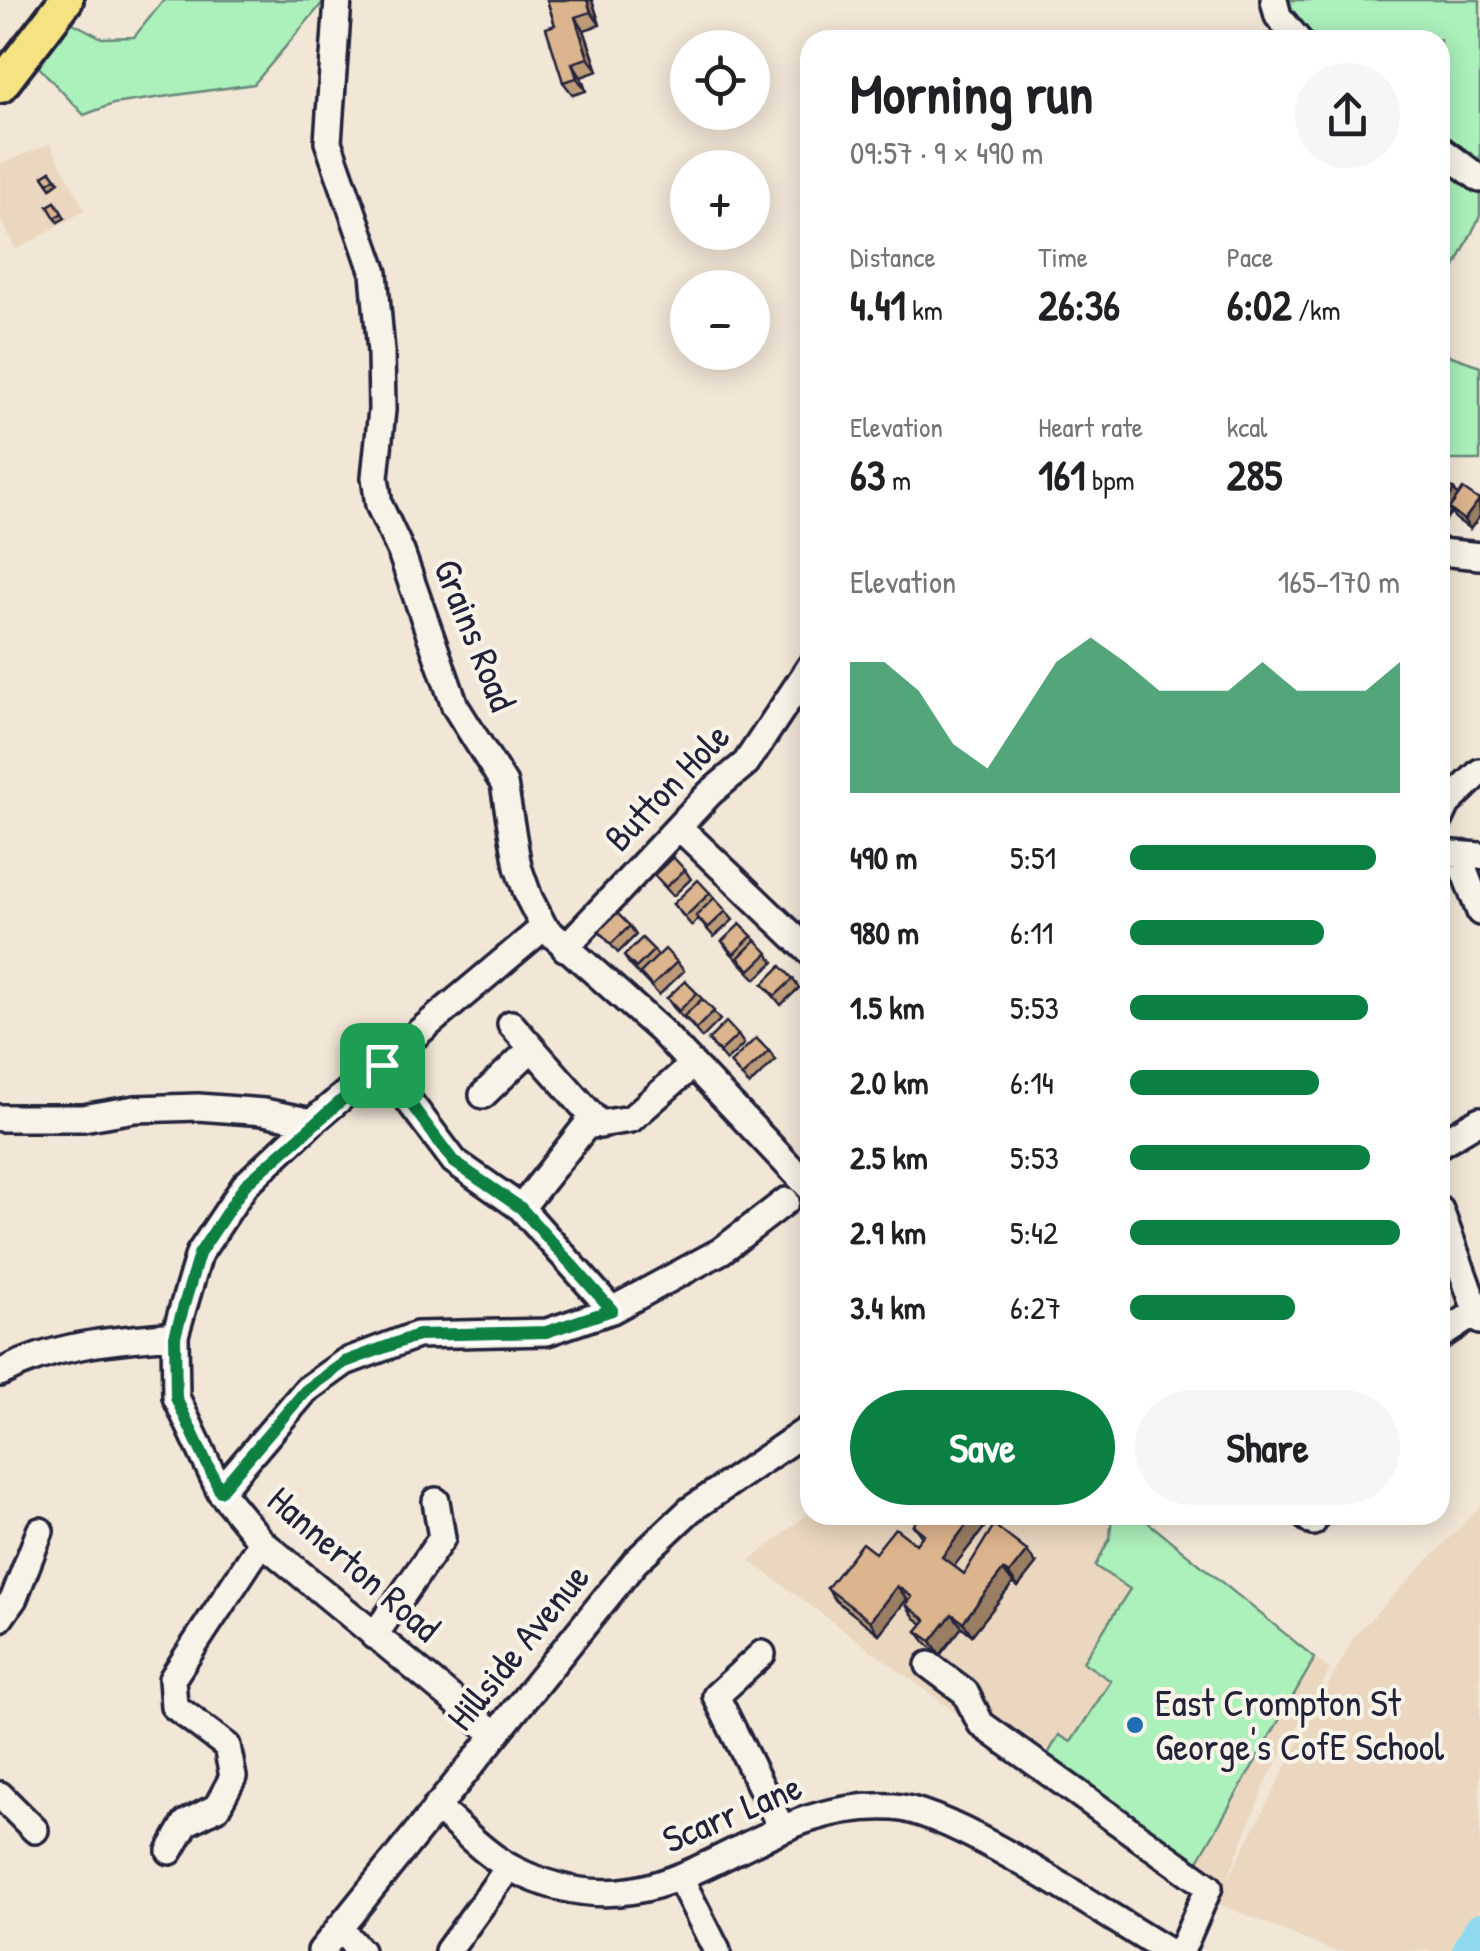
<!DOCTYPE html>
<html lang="en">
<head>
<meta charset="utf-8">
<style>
  :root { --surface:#fff; --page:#f6f6f6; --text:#202124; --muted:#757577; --accent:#0b8043 }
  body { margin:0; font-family:"Patrick Hand",sans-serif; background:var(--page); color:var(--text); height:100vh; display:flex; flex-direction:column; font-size:38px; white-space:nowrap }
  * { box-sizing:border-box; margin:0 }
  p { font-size:32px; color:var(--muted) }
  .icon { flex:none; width:55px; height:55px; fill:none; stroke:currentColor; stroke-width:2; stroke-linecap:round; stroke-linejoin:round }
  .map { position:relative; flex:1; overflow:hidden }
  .panel { position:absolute; left:800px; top:30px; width:650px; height:1495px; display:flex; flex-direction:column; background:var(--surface); border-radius:30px; box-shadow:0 5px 25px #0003 }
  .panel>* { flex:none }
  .tools { position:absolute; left:670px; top:30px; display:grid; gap:20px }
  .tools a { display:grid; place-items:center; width:100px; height:100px; border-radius:50%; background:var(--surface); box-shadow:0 5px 25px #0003; font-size:50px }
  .pin { position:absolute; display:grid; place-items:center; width:85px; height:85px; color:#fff; margin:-42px; border-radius:20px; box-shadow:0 5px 15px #0006 }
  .round { display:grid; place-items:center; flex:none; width:105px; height:105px; border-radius:52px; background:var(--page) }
  .summary { display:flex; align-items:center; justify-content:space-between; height:170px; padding:0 50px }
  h1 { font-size:55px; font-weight:700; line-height:75px }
  .stats { display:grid; grid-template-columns:repeat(3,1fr); gap:15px; height:170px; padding:10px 50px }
  .stats div { display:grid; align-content:center }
  .stats b { font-size:42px; font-weight:700 }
  .stats small { font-size:28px; font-weight:400 }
  .stats p { font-size:28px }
  .chart { height:280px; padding:20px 50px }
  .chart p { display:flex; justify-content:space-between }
  .chart svg { width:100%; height:180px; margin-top:10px; fill:var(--accent); opacity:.7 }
  .primary-button { display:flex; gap:20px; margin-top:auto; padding:20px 50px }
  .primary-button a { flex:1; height:115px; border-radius:60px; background:var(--accent); color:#fff; font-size:40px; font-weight:700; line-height:115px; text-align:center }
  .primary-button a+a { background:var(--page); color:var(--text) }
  ul { padding:0 50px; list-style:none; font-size:32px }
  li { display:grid; grid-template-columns:160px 120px 1fr; align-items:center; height:75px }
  li i { height:25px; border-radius:12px; background:var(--accent) }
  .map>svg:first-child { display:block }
  .built { fill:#ebd7c0 }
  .green { fill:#acf0bb; stroke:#67897b; stroke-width:2.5 }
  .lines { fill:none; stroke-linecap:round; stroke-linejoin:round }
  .stream { stroke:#6390a8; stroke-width:5 }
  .river { stroke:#8fd9f0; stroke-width:32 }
  .minor-casing { stroke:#22223b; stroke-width:32 }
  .major-casing { stroke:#22223b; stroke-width:40 }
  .minor { stroke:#f7f3e8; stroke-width:25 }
  .major { stroke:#f5e382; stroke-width:32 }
  .wall { fill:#bd9b79; stroke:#22223b; stroke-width:2.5 }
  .shaded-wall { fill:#9a7e63; stroke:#22223b; stroke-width:2.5 }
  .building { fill:#dcb48d; stroke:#22223b; stroke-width:2.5 }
  .route-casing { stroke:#fff; stroke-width:20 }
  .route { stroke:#0b8043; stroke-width:12 }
  .poi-dot { fill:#1f6fb2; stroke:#f7f3e8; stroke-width:4 }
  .labels { text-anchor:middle; stroke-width:8; stroke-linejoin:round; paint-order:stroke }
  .street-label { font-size:38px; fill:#22223b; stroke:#f7f3e8 }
  .poi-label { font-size:38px; fill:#22223b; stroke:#f7f3e8; text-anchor:start }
</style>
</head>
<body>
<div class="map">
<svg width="1480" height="1951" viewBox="0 0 1480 1951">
  <rect width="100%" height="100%" fill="#f2e6d6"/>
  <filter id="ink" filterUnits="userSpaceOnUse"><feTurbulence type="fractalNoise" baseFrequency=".01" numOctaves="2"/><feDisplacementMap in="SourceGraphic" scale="20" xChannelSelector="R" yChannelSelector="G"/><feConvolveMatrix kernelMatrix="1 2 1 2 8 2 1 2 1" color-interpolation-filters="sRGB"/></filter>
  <g filter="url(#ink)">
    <path class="built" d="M50,144L85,210L16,250L0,218V164Z
      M1480,1507V1951H1333L1217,1903L1218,1899L1198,1891L750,1561L810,1512L1139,1515L1330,1670L1267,1780L1226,1882L1354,1636Z"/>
    <path class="green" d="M164,0H325L254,84L113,104L84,115L38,66L71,22L102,38L134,37Z
      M1283,0H1480V169L1440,138V40H1314L1296,26Z
      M1440,159L1480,189V216L1440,298Z
      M1440,352L1480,366V460H1440Z
      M1112,1515H1139L1315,1658L1195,1866L1044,1761L1059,1735L1071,1742L1111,1681L1083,1662L1130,1589L1095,1566L1110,1538Z"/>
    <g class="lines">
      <path class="stream" d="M1440,248L1452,253"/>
      <path class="river" d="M1468,1951L1480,1929"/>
      <defs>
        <path id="minor" d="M338,0L328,142L374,273L381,352L382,410L375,477L379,505L401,552L455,706L504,784L518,867L529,898L544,927L660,1030L810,1188
          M1274,0L1278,16L1298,40
          M1440,149L1480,179
          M1440,552L1480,556
          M1440,819L1447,804L1480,772
          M681,829L810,952
          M1440,853L1480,856
          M1458,855L1480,912
          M565,948L710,793L746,763L810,667
          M511,1024L532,1048
          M382,1065L454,1161L521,1208L612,1310
          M483,1095L532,1048L600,1125
          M0,1118H83L135,1109L198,1107L264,1112L312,1122
          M1440,1144L1480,1120
          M521,1208L586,1126L631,1119L681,1075
          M1440,1210L1480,1321
          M1440,1336L1477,1312
          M0,1373C56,1344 113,1340 175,1335
          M220,1491L306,1390L345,1362L417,1335L547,1332L612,1310L721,1251L786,1201
          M1304,1515L1313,1522
          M0,1618L14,1598L40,1531
          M374,1636L442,1538L436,1501
          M762,1654L716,1696L781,1827
          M929,1665L965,1692L981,1724L1209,1887L1181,1951
          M495,1734L262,1542L220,1491L176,1397L175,1335L199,1254L245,1185L312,1122L544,927
          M0,1795L35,1830
          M436,1807C460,1827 485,1855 513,1869C672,1950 744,1798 894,1807C955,1811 1107,1916 1167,1951
          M170,1851L186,1823L217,1807L233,1777L227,1746L174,1706L172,1679L262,1542
          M680,1878L717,1951
          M339,1928L360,1951
          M321,1951L635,1562L690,1510L810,1428
          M448,1951L509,1867"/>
        <path id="major" d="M0,86L66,0"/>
      </defs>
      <use href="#minor" class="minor-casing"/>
      <use href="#major" class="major-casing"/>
      <use href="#minor" class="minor"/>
      <use href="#major" class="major"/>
    </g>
    <path class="wall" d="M547,0H592L600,25L584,30L598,71L581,77L586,91L573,95L563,82L555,25Z
      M51,171L59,182L51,188L43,176Z
      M55,202L65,218L58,222L48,206Z
      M1454,490L1458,496L1479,500L1480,502V516L1470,529L1455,518L1451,512L1440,528Z
      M685,870L691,879L673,896L654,875Z
      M710,893L733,920L714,937L698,919L692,926L673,904Z
      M630,926L636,935L618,953L599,931Z
      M752,936L774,962L756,979L728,950L722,941Z
      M654,950L658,956L677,962L684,971L659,995L630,965L624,956Z
      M793,979L799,988L781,1005L763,984Z
      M697,993L720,1020L702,1038L686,1019L685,1020L673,1007L667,998Z
      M738,1035L744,1044L726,1061L708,1040Z
      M769,1051L776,1060L749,1085L730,1063Z
      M921,1515H994L954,1566L964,1574L1036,1564L1018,1587L1013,1583L972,1635L962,1627L940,1655L927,1644L917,1631L923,1624L915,1618L906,1605L909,1601L907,1599L879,1634L836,1601L827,1588L875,1553L916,1544L922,1537L913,1525Z"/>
    <path class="shaded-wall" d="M587,0H592L600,25L591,12Z
      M575,17L584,30L598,71L588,58Z
      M572,63L581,77L586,91L577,78Z
      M1454,490L1460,499L1449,509L1451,512L1440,528V510Z
      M1479,500L1480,516L1470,529L1464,520Z
      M974,1515H994L951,1570L942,1557Z
      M1027,1551L1036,1564L1018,1587L1009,1574Z
      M1003,1570L1013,1583L972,1635L963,1622Z
      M897,1586L907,1599L879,1634L870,1621Z
      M952,1614L962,1627L940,1655L931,1641Z"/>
    <path class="building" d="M547,0H587L591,12L575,17L588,58L572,63L577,78L563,82L546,28L555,25Z
      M51,171L56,178L48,183L43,176Z
      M55,202L62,213L55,218L48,206Z
      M1445,484L1454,490L1440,510V492Z
      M1463,489L1479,500L1464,520L1449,509Z
      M673,857L685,870L666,887L654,875Z
      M698,880L710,893L685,917L673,904Z
      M714,898L726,911L708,928L696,916Z
      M617,913L630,926L611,944L599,931Z
      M740,924L752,936L734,954L722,941Z
      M642,938L654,950L636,968L624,956Z
      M756,940L768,953L750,970L738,958Z
      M665,949L677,962L652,986L640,973Z
      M781,966L793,979L775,996L763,984Z
      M685,981L697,993L679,1011L667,998Z
      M702,999L714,1011L696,1029L684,1016Z
      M726,1022L738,1035L720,1052L708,1040Z
      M756,1038L769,1051L742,1076L730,1063Z
      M921,1515H974L942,1557L964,1574L994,1525L1027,1551L1009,1574L1003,1570L963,1622L952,1614L931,1641L917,1631L926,1620L906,1605L912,1597L897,1586L870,1621L827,1588L862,1543L875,1553L895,1528L916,1544L924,1534L913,1525Z"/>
  </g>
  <g class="lines" filter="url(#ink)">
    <defs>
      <path id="route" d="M382,1065L454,1162L521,1208L612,1310L546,1332L418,1335L345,1362L306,1390L220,1491L176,1398L175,1336L199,1254L245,1185Z"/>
    </defs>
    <use href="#route" class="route-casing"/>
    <use href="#route" class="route"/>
  </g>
  <circle class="poi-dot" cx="1135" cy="1725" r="10"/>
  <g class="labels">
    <g class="street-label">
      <text transform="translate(475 635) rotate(68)" y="13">Grains Road</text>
      <text transform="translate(667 787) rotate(-46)" y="13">Button Hole</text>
      <text transform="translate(354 1564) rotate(41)" y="13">Hannerton Road</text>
      <text transform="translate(518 1647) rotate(-51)" y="13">Hillside Avenue</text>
      <text transform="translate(732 1813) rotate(-23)" y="13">Scarr Lane</text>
    </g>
    <g class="poi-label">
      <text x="1155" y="1716">East Crompton St<tspan x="1155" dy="44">George's CofE School</tspan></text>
    </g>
  </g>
</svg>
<div class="tools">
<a><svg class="icon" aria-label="locate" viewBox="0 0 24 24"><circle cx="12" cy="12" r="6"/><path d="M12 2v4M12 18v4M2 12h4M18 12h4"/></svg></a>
<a>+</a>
<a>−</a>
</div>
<div class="pin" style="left:382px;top:1065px;background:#1e9e55"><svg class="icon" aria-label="arrive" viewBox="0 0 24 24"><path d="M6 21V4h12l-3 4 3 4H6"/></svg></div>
<section class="panel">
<div class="summary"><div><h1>Morning run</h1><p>09:57 · 9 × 490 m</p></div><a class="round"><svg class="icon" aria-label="share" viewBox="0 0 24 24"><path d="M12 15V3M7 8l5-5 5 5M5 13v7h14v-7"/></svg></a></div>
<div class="stats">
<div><p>Distance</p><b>4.41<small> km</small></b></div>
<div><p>Time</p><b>26:36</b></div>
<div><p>Pace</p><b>6:02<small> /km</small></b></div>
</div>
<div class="stats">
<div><p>Elevation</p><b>63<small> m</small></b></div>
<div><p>Heart rate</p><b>161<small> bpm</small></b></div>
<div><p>kcal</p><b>285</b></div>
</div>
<div class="chart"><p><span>Elevation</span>165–170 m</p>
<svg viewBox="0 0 160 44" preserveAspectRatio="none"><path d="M0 44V12L10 12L20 19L30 32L40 38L50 25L60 12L70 6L80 12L90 19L100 19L110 19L120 12L130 19L140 19L150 19L160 12V44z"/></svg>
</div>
<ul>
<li><b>490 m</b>5:51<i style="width:91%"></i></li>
<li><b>980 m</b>6:11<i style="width:72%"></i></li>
<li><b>1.5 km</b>5:53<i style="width:88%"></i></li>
<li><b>2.0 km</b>6:14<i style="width:70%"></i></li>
<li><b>2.5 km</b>5:53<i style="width:89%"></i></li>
<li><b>2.9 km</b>5:42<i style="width:100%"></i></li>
<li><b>3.4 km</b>6:27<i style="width:61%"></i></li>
</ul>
<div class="primary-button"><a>Save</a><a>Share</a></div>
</section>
</div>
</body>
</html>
